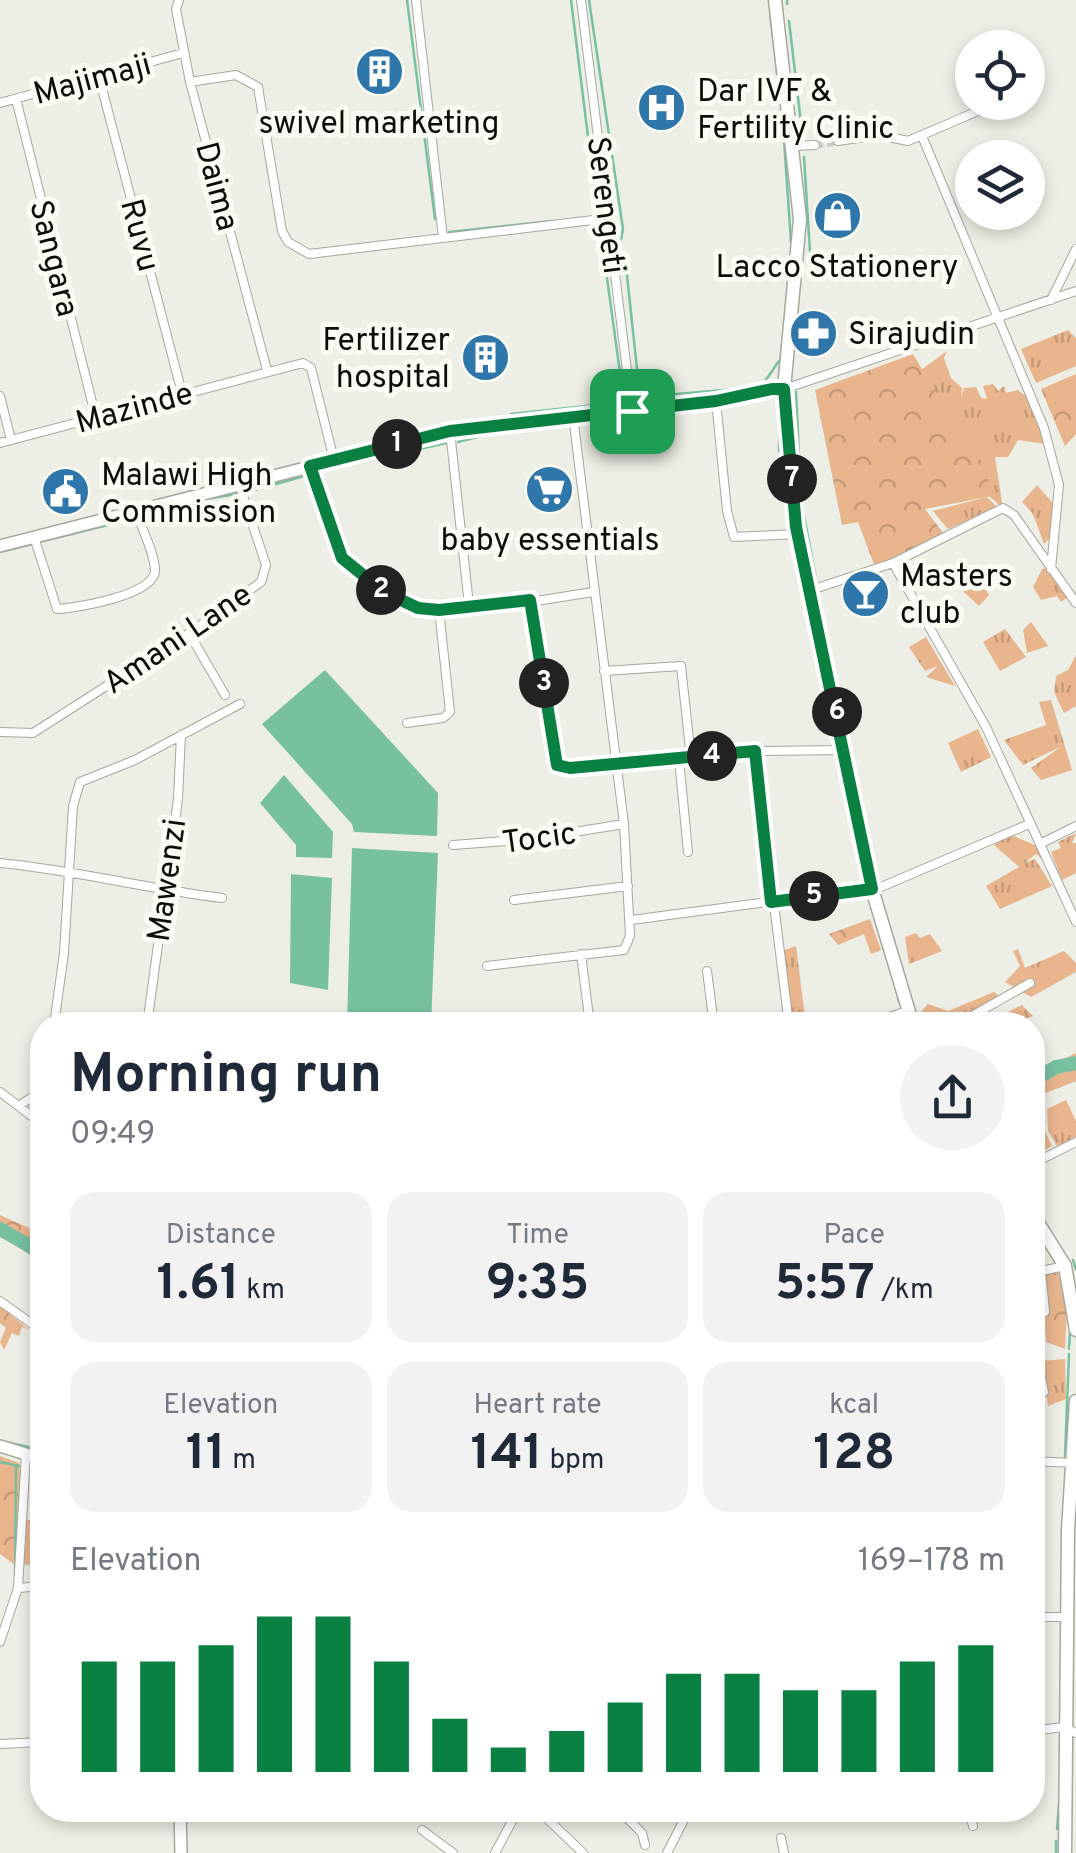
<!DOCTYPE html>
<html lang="en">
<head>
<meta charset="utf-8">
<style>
  :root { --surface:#fff; --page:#f2f2f3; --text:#1f2937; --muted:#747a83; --accent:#0b8043 }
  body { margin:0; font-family:Overpass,sans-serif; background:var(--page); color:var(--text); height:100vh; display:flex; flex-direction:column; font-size:38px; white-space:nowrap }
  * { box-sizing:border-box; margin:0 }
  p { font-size:32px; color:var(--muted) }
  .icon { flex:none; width:55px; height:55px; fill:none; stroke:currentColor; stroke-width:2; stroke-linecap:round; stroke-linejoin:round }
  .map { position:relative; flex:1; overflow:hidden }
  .side { position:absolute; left:30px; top:1012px; width:1015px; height:810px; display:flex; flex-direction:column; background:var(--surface); border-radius:40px; box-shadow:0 5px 15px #0003 }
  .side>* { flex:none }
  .buttons { position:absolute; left:955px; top:30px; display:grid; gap:20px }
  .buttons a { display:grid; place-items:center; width:90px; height:90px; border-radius:50%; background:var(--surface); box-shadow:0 5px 15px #0003; font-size:50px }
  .pin { position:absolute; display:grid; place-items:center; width:85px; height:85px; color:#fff; margin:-42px; border-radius:20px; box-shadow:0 5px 15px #0006 }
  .km { position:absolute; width:50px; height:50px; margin:-25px; border-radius:50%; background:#222; color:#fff; font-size:28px; line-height:50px; text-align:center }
  .round { display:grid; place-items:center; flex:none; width:105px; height:105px; border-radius:52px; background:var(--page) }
  .headline { display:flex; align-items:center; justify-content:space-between; height:170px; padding:0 40px }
  h1 { font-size:55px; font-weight:700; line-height:75px }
  .metrics { display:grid; grid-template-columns:repeat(3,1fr); gap:15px; height:170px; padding:10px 40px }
  .metrics div { display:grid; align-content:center; border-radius:25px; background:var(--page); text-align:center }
  .metrics b { font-size:50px; font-weight:700 }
  .metrics small { font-size:28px; font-weight:400 }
  .metrics p { font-size:28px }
  .chart { height:280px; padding:20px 40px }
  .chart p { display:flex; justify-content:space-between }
  .chart svg { width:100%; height:180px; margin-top:10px; stroke:var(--accent); stroke-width:6 }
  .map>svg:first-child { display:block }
  .grass { fill:url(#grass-tufts) }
  .forest { fill:url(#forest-crowns) }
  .water { fill:#77c1a1 }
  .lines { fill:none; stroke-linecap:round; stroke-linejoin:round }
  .stream { stroke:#77c1a1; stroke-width:2.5 }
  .river { stroke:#77c1a1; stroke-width:14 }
  .street-tunnel { stroke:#cbccc4; stroke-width:8; stroke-dasharray:8 4; stroke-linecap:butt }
  .street-casing { stroke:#a6a79f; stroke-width:10 }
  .secondary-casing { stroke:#a6a79f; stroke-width:14 }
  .primary-casing { stroke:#a6a79f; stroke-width:15 }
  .street { stroke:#fff; stroke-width:8 }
  .secondary { stroke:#fff; stroke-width:11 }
  .primary { stroke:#fff; stroke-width:12 }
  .route-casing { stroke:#fff; stroke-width:20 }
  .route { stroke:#0b8043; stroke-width:12 }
  .labels { text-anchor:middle; stroke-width:10; stroke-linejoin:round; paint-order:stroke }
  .street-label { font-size:32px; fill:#0c0c09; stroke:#fafbf2 }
  .poi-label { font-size:32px; fill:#0c0c09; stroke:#fafbf2; text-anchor:start }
</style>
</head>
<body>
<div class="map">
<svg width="1076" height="1853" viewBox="0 0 1076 1853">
  <defs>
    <pattern id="grass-tufts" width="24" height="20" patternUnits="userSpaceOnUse" patternTransform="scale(2.5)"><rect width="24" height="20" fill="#e8b58d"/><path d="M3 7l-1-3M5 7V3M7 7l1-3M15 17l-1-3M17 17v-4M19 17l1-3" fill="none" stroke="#c69a78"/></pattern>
    <pattern id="forest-crowns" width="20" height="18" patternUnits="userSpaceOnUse" patternTransform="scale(2.5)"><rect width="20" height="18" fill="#e8b58d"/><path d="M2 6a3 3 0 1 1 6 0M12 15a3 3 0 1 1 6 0" fill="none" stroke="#c69a78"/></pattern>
  </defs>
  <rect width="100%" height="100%" fill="#edeee5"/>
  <path class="grass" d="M1068,330L1076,338V366L1036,383L1021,349Z
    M947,351L944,358L951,378L962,388L961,397L964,388L976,387L981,398L987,399L983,386L993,384L998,391L1004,386L1006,393L1018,390L1032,402L1046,444L1018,440L1008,457H995L1003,508L943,457L892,391Z
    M1037,485L1057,508L1050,538L1044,544L1033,514L1022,502Z
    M987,497L998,508L948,529L933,511Z
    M1047,568L1068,597L1061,602L1057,596L1041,600L1033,587L1042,569Z
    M969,570L980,578L989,595L979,606L953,582Z
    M1031,622L1048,646L1027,653L1023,630Z
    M1005,629L1026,657L1000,671L983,642Z
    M926,637L955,686L926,677L938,666L925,671L909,647Z
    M1076,655V706L1064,713L1054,692L1056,676L1068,670Z
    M1051,700L1072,770L1041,780L1031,768L1062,746L1023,765L1004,740L1046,725L1039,702Z
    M978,729L991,757L961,772L948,743Z
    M1076,833L1072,843H1076V873L1062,880L1051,852L1061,848L1058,842Z
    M1009,834L1037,846L1046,863L1036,854L1024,863L1035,859L1052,886L1000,909L986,886L1019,867L994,845Z
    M916,933L920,938L930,934L942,951L909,964L905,937Z
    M796,946L806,1025H795L779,952Z
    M1018,949L1025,968L1064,951L1076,963V972L1031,997L1005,982L1020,966L1013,951Z
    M994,992L1000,997C978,1026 957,1025 923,1025L918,1015L928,1004L948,1011Z
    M1022,1005L1033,1016L1012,1025H980Z
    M1066,1100L1076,1121V1137L1057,1146L1048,1131L1047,1109Z
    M1032,1115L1038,1116L1052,1146L1033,1157Z
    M1065,1359L1066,1399L1048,1406L1041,1361Z"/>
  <path class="forest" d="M913,354L997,495L925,509L944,534L875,567L858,522L842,525L815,390Z
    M1076,374V434L1065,446L1041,389Z
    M870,919L881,950L871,954L864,934L838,945L829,934Z
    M1076,1053V1081L1033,1098V1074Z
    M0,1215L29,1228L31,1235L42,1242V1263L0,1235Z
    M1058,1272L1067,1307L1065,1349L1046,1342L1041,1274Z
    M0,1306L29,1330L22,1327L19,1336L12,1333L4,1350L0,1342L6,1328L0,1323Z
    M0,1456L19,1463L25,1519L42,1524V1564L15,1565L0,1554Z"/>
  <path class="water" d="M325,670L438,793L437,836L354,832L352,824L262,724Z
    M284,775L333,832L332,858L296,857V845L260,803Z
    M352,848L438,853L431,1025H347Z
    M291,874L332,878L328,990L290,983Z"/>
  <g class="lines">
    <path class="stream" d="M407,0L435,219
      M571,0L598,217
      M589,0L623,229L619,250L626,266L640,397L761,387L779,361
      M787,0V4
      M770,12L779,88
      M789,21L803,140
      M782,111L791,242
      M804,157L810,252
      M449,232L551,221
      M779,376L782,345
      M796,392L801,500L817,584
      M511,414L624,402L600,227
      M458,442L505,430
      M779,451L780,413
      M322,471L446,443
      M251,491L308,475
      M206,499L237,494
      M147,515L189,504
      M43,541L132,519
      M0,552L32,544
      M808,614L817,655
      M896,989L899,1002
      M1073,1260L1076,1270
      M1069,1349L1070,1331
      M10,1443L42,1450
      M1065,1457L1069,1354
      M0,1462L19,1466
      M33,1468L42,1470
      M15,1579L16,1467
      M1057,1829L1059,1804
      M1056,1853V1841"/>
    <path class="river" d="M1032,1081L1056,1067L1076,1063
      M0,1229L42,1253"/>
    <path class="street-tunnel" d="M815,145L838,141"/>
    <defs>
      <path id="street" d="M179,0L176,9L190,82L267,370
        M416,0L443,238
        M581,0L632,411
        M980,43L982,48
        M99,77L182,393
        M190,82L236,75L258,87L282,231L288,242L309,254L610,218
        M16,99L96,418
        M0,103L183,53
        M922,136L1044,428L1059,485L1051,569
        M838,141L879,135L908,141L999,102
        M793,146L815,145
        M1051,300L1076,249
        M784,389L1076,291
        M0,396L11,440
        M716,401L727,511L734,537L798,534
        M450,431L469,605
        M0,443L303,363L311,368L334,460
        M310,466C320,496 327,535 345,561C395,635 520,602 594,592
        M34,537L57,609C77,608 154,595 155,571C155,553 141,528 136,510
        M893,563L986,727L1076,922
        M808,591L893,563L1003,508L1014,515L1076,603
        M530,600L557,765L570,768L755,751L845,750
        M189,633L225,695
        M604,671L681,666L691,758
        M407,723L443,718L450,712L439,610
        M0,732L33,733L189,633L261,582L266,565L239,484
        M755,751L789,1025
        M679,759L688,852
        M1040,844L1076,826
        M453,845L531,839L624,824
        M0,863C75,870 147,889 222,898
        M514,900L628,886
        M631,920L881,887L1029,824
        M581,954L590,1025
        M487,966L624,950L630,936L624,824L573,416
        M707,971L714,1025
        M54,1025L64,953L73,806L80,782L135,760L240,704
        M147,1025L178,799L181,735
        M866,1025L907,1011
        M956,1025L1030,983
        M0,1092L42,1124
        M20,1105L34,1096L42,1074
        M1032,1164L1076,1142
        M1032,1273L1065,1266
        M0,1301L42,1331
        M1032,1320L1045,1312L1041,1271
        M1032,1334L1044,1392L1032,1402
        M1032,1461L1074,1463
        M18,1588L42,1586
        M1032,1617H1069
        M0,1642L18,1588L26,1454
        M1032,1731L1063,1727L1076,1733
        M0,1744L42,1742
        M538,1810L583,1853
        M619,1810L642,1833L645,1845
        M969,1810L973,1826
        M422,1830L453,1853
        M781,1838L784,1853
        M495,1853L518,1810
        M667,1853L689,1810"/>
      <path id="secondary" d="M0,546L450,431L716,401L784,389
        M0,1446L42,1459
        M180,1810L181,1853"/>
      <path id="primary" d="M775,0L800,219L784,389L795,519L872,889L913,1025
        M1032,1213L1065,1266L1076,1330
        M1065,1853L1068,1530L1076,1401"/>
    </defs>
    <use href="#street" class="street-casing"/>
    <use href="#secondary" class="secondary-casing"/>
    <use href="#primary" class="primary-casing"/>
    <use href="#street" class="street"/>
    <use href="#secondary" class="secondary"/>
    <use href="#primary" class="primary"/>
  </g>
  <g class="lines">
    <defs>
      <path id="route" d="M772,389H784L796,527L872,889L771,902L755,751L570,768L557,765L530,600L439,610L418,608L384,592L342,558L310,466L450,431L716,401Z"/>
    </defs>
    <use href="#route" class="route-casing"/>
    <use href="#route" class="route"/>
  </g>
  <defs>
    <symbol id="building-disc" viewBox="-11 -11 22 22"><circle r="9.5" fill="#2f77ab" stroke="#fafbf2"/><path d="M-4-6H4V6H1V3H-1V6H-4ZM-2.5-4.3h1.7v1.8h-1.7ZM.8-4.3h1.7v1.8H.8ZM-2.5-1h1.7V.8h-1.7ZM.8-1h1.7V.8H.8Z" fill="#fff"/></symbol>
    <symbol id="hospital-disc" viewBox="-11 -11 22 22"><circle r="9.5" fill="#2f77ab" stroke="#fafbf2"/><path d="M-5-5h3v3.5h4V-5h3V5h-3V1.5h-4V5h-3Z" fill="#fff"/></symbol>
    <symbol id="shop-disc" viewBox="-11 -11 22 22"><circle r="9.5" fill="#2f77ab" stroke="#fafbf2"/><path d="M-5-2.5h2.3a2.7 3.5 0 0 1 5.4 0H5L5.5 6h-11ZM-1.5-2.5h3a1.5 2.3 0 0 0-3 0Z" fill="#fff"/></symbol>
    <symbol id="pharmacy-disc" viewBox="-11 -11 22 22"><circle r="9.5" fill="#2f77ab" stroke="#fafbf2"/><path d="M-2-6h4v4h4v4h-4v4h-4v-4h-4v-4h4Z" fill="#fff"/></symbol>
    <symbol id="supermarket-disc" viewBox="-11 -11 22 22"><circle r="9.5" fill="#2f77ab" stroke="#fafbf2"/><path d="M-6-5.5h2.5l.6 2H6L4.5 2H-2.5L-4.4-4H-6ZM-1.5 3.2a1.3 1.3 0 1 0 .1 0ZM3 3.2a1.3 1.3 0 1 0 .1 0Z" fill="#fff"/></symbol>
    <symbol id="civic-disc" viewBox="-11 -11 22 22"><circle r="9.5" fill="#2f77ab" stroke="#fafbf2"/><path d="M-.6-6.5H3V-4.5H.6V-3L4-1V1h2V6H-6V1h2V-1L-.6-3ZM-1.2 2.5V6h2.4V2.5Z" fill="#fff"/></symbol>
    <symbol id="bar-disc" viewBox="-11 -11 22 22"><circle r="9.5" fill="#2f77ab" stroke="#fafbf2"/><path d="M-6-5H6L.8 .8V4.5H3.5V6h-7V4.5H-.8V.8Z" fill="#fff"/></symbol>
  </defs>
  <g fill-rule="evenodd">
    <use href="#building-disc" x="352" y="44" width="55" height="55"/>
    <use href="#hospital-disc" x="634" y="80" width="55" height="55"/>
    <use href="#shop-disc" x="810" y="188" width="55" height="55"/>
    <use href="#pharmacy-disc" x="786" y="306" width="55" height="55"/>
    <use href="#building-disc" x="458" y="330" width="55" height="55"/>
    <use href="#supermarket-disc" x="522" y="462" width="55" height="55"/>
    <use href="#civic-disc" x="38" y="464" width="55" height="55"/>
    <use href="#bar-disc" x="838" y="566" width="55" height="55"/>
  </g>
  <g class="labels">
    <g class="street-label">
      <text transform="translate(92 78) rotate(-15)" y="11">Majimaji</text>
      <text transform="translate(218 186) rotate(75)" y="11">Daima</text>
      <text transform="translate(607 205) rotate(83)" y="11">Serengeti</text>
      <text transform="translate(141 235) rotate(75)" y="11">Ruvu</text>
      <text transform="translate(55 258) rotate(76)" y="11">Sangara</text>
      <text transform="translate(134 407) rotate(-15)" y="11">Mazinde</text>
      <text transform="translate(177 638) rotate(-34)" y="11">Amani Lane</text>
      <text transform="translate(539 837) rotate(-8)" y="11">Tocic</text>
      <text transform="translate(166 880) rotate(-82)" y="11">Mawenzi</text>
    </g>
    <g class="poi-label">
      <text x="697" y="101">Dar IVF &amp;<tspan x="697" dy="37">Fertility Clinic</tspan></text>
      <text x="379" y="133" text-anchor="middle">swivel marketing</text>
      <text x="837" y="277" text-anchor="middle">Lacco Stationery</text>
      <text x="848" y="344">Sirajudin</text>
      <text x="450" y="350" text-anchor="end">Fertilizer<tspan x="450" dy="37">hospital</tspan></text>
      <text x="101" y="485">Malawi High<tspan x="101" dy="37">Commission</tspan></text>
      <text x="550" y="550" text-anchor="middle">baby essentials</text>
      <text x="900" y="586">Masters<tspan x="900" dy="37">club</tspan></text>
    </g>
  </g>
</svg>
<div class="buttons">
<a><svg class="icon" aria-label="locate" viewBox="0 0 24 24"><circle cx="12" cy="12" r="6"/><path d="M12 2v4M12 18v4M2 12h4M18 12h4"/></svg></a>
<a><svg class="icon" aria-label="layers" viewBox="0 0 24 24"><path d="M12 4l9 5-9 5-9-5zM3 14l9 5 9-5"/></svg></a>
</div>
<div class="pin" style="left:632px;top:411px;background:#1e9e55"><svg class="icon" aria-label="arrive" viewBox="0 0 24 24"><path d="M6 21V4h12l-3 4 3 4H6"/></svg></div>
<b class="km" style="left:397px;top:444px">1</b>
<b class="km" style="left:381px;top:590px">2</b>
<b class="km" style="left:544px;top:683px">3</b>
<b class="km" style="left:712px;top:756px">4</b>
<b class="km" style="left:814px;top:896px">5</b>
<b class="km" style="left:837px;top:712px">6</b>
<b class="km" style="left:792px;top:479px">7</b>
<section class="side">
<div class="headline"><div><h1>Morning run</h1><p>09:49</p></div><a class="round"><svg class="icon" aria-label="share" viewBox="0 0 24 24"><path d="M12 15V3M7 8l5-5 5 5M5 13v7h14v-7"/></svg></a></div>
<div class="metrics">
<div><p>Distance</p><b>1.61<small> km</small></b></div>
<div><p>Time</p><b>9:35</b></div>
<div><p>Pace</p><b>5:57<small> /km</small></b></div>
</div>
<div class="metrics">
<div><p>Elevation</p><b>11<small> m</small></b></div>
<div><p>Heart rate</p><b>141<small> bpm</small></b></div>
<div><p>kcal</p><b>128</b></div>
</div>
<div class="chart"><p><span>Elevation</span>169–178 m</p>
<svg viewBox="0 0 160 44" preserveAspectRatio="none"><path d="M5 44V17M15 44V17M25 44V13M35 44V6M45 44V6M55 44V17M65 44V31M75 44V38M85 44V34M95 44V27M105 44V20M115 44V20M125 44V24M135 44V24M145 44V17M155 44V13"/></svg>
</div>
</section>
</div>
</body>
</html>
